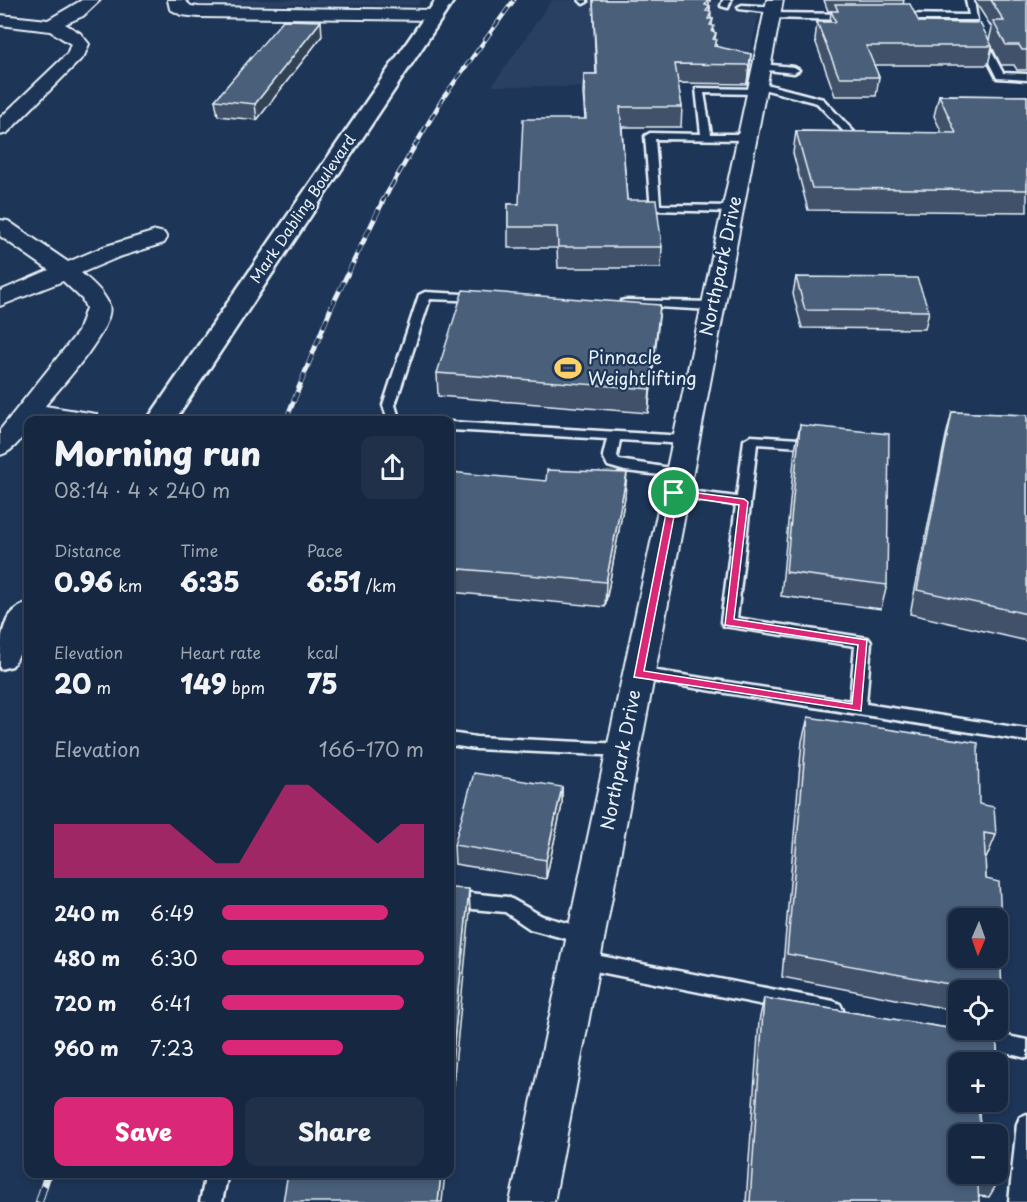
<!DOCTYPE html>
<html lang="en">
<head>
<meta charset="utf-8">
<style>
  :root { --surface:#162841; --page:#1f3048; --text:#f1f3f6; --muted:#9ea6b1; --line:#35445a; --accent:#db2777 }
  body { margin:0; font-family:"Playpen Sans",sans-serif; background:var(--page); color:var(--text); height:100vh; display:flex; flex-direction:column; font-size:22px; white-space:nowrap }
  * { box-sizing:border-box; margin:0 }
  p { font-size:20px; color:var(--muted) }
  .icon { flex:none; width:33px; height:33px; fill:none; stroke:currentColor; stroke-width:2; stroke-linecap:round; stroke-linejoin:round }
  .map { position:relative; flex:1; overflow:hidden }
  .sheet { position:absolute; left:24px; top:416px; width:430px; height:762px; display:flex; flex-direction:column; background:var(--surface); border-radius:12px; box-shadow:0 3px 9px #0003,0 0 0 2px var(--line) }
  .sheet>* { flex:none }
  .needle { width:39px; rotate:182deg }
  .tools { position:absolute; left:948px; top:908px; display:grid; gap:12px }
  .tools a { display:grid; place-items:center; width:60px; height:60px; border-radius:12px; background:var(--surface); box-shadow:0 3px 9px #0003,0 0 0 2px var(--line); font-size:30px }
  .pin { position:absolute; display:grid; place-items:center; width:51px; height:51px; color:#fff; margin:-26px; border:3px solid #fff; border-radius:50%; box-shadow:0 2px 6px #0007 }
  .round { display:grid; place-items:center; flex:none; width:63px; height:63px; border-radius:12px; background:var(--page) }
  .head { display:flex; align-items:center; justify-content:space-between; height:102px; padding:0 30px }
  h1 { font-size:33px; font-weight:800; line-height:45px }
  .figures { display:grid; grid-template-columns:repeat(3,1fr); gap:9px; height:102px; padding:6px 30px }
  .figures div { display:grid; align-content:center }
  .figures b { font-size:26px; font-weight:800 }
  .figures small { font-size:16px; font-weight:400 }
  .figures p { font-size:16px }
  .chart { height:168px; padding:12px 30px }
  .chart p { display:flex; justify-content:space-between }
  .chart svg { width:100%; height:108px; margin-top:6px; fill:var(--accent); opacity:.7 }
  .cta { display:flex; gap:12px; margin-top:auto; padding:12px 30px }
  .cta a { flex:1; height:69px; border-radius:12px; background:var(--accent); color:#fff; font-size:24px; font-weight:800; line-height:69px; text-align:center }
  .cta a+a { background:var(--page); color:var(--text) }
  ul { padding:0 30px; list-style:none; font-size:20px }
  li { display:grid; grid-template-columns:96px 72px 1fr; align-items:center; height:45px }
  li i { height:15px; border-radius:8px; background:var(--accent) }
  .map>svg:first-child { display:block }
  .built { fill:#2a4162 }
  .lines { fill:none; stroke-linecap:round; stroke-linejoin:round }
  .service-casing { stroke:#e8f1f8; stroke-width:5 }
  .minor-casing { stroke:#e8f1f8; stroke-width:4 }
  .tertiary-casing { stroke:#e8f1f8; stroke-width:5 }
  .service { fill:#1d3557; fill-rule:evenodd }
  .minor { fill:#1d3557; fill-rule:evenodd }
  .tertiary { fill:#1d3557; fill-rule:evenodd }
  .rail-far2-casing { stroke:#e8f1f8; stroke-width:4.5 }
  .rail-far1-casing { stroke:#e8f1f8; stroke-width:5 }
  .rail-casing { stroke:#e8f1f8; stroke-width:8 }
  .rail-far2 { stroke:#1d3557; stroke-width:3; stroke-dasharray:8; stroke-linecap:butt }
  .rail-far1 { stroke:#1d3557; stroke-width:4; stroke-dasharray:10; stroke-linecap:butt }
  .rail { stroke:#1d3557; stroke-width:6; stroke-dasharray:17; stroke-linecap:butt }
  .wall { fill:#3f5169; stroke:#e8f1f8; stroke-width:1.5; fill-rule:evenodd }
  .shaded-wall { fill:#334255; stroke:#e8f1f8; stroke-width:1.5 }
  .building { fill:#495e7a; stroke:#e8f1f8; stroke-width:1.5 }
  .route { fill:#db2777; stroke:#fff; stroke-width:1.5; fill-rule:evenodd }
  .labels { text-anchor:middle; stroke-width:4.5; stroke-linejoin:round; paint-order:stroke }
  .far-street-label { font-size:15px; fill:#e8f1f8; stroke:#1d3557 }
  .street-label { font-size:18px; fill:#e8f1f8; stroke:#1d3557 }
  .poi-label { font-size:18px; fill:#e8f1f8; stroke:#1d3557; text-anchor:start }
</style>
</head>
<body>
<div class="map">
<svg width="1027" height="1202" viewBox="0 0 1027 1202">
  <rect width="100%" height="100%" fill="#1d3557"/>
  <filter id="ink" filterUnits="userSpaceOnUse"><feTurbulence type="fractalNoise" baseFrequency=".0167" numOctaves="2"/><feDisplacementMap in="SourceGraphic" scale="12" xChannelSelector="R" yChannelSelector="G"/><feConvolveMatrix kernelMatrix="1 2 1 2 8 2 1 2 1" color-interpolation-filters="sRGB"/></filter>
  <g filter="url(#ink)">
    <path class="built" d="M197,0H421L418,5L195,4Z
      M552,0H705L761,4L743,84H595L580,87L492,86Z"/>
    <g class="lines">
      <defs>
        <path id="service" d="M579,0H587V2L583,4Z
          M723,0H731L728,8L721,6Z
          M966,0H974L977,20H897L893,17L897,14L969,15Z
          M742,5L773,7L777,10L773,13L739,9L738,7Z
          M771,13L849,14L853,17L849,20L768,18V14Z
          M979,39H985L1003,73L1027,74V80L997,78L978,41Z
          M761,64L794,67L799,70L794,73L758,69V65Z
          M758,82L823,99L855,133L847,135L817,103L755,87V83Z
          M696,88L760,89L762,91L757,94L704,93L711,134H747L752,137L747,140L655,139L660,205L733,206L738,209L733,212L651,210L645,136L650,133L701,134Z
          M425,292L481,295L487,298L481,301L430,299L395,405L398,415L408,420H388L383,405L419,295Z
          M625,300L712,302L718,306L712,310L621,305V301Z
          M450,422L685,436L692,440L685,444L620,440L617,456L619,460L683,470L685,473L683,476L678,477L625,471L608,466L603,456L607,439L450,430Z
          M751,436L815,440L822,444L815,448L757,444L737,618L868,638L871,642L866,704L1027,729V741L632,678L630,674L632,670L638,668L850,701L855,646L724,626L721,622L736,505L674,497L667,493L674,489L737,497L744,440Z
          M450,733L476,737L623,744L629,745L631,750L629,755L623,756L476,749L450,745Z
          M450,891L508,897L542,916L592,930L594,936L592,942L585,944L530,929L505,912L450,907Z
          M580,952L833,1001L840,1004L843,1010L840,1016L833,1019L580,968L573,966L570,960L573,954Z
          M977,1030L1027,1040V1058L970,1045L967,1039L970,1033Z
          M1027,1114V1202H1009L1017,1124L1020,1117Z
          M206,1173H228L222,1202H200Z"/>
        <path id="minor" d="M82,0H100L83,16L65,24L80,33L89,44L84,56L7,133L0,135V118L67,54L71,44L50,31L0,25V15L48,20Z
          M168,0H184L191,6L199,7L435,10L443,15L435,20L199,17L181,15L170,9Z
          M767,0H783L554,1202H510Z
          M0,220L8,221L68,262L103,247L156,231L164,233L167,238L164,243L119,257L81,273C91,281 104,292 109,305C116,327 60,388 45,406L96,414L100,420H28C28,434 13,452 0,455V430L78,332L86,308L82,299L63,281L0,306V291L49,270L0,236Z"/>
        <path id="tertiary" d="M436,0H454L175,420H147Z
          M28,603V641L12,666L0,669C0,643 0,612 28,603Z"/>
      </defs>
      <use href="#service" class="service-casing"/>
      <use href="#minor" class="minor-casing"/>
      <use href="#tertiary" class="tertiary-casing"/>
      <use href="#service" class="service"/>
      <use href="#minor" class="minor"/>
      <use href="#tertiary" class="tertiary"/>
      <defs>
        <path id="rail-far2" d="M382,202L443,98L514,0"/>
        <path id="rail-far1" d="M286,420L331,308L383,201"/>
        <path id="rail" d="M39,1202L48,1173"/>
      </defs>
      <use href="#rail-far2" class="rail-far2-casing"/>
      <use href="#rail-far1" class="rail-far1-casing"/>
      <use href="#rail" class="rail-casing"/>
      <use href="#rail-far2" class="rail-far2"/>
      <use href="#rail-far1" class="rail-far1"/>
      <use href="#rail" class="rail"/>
    </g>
    <path class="wall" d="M593,0H710L708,6H710V12L711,19H713L712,25L714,33H716L715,40L717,47L751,54L747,84L678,83L682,107L681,127H622L627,200L662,247L661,268H558L557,248H508V204H519L585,119L583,93L584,74H596Z
      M824,0H904L903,4L919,22L989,40L992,28L974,0H1027V70H1017L1014,65H1001L992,47L988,65H874L879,77L876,96H835L815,40L817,22H830L831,11H832H828Z
      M322,36L257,120L218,116L215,100Z
      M939,95L1027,96V212L808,210L793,153L796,131L942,133L934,116Z
      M796,277L929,311L925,329L802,328L793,294Z
      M660,305L648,413L438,396L437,373Z
      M952,412L1027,415V641L910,614L946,436Z
      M800,425L887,585L881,609L781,596L795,449Z
      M450,472L625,497L605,607L450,592Z
      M808,717L979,804L996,835L986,859L985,858L986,879L1001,919L998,927V918H958L989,966L1002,994L998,1004V990H958V1011L782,977L802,741Z
      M562,787V805L546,879L455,864L454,845Z
      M764,998L996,1036L999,1075L998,1078V1062H958V1101H978L980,1128L998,1131L1001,1177L989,1197L978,1196L979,1202H746L759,1021ZM958,1134H998V1173H958Z"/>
    <path class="shaded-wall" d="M704,0H710L708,6H710L709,16L711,12L710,30Z
      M321,21L322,36L257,120L255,104Z
      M751,54L749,73L747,84L749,65Z
      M660,305L658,328L648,413L650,389Z
      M627,473L625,497L605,607L606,582Z
      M562,787V805L546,879V860Z
      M469,889L470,911L450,1118V1082Z
      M441,1173H445L442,1202H438Z"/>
    <path class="building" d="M593,0H708L705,5L710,6L706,11L711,12L708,19H713L710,25L714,26L712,32L716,33L713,39L717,40L714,46L751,54L749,65L675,64L682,107H620L627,200H656L662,247H558L557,227H508V204H519L523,119H586L584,74H597Z
      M991,0H1027V50H1022L1019,45H1006L993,21H1004Z
      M835,4H910L919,22L980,23L992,46H866L879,77H839L817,22H836L831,11H838Z
      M283,20L321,21L255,104L215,100Z
      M939,95L1027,96V190L812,188L796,131L956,133Z
      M796,277L917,278L929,311L805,310Z
      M463,290L660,305L650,389L437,373Z
      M952,412L1027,415V614L917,590Z
      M800,425L889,434L887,585L786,572Z
      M547,470L627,473L606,582L450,568V472L546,481Z
      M808,717L978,743L979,804L994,807L996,835L984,833L986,879L999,882L1001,919L987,917V918H958V957H989V966L1001,968L1002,994L998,993V990H981L787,954Z
      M474,773L562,787L546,860L454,845Z
      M450,888L469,889L450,1082Z
      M764,998L996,1036L999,1075H998V1062H958V1101H978L980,1128L998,1131L1001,1177L979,1173H998V1134H958V1173H977L979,1202H750Z
      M288,1173H441L438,1202H283Z"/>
  </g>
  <path class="route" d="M674,490L744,499L748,502L734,619L867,640L861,711L634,677L670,493ZM678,496L739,505L725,625L858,645L852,704L644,671Z"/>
  <defs>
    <symbol id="stadium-bare" viewBox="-9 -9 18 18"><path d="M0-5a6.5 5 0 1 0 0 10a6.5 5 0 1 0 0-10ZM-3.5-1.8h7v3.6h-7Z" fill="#ffd166" stroke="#1d3557" stroke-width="2.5" paint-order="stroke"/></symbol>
  </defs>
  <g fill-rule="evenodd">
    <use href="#stadium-bare" x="549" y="349" width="38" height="38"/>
  </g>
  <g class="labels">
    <g class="far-street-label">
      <text transform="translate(303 209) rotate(-56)" y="5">Mark Dabling Boulevard</text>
    </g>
    <g class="street-label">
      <text transform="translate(721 266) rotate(-78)" y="6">Northpark Drive</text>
      <text transform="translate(621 760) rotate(-79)" y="6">Northpark Drive</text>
    </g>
    <g class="poi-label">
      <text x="588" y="364">Pinnacle<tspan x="588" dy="21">Weightlifting</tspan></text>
    </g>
  </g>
</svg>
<div class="tools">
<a><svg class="needle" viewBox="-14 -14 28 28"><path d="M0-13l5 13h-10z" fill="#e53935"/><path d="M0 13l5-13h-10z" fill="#9ea6b1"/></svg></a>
<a><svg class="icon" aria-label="locate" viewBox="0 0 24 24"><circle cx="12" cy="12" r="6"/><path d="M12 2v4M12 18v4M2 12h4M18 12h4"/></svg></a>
<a>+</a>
<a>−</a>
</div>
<div class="pin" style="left:674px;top:493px;background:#1e9e55"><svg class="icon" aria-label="arrive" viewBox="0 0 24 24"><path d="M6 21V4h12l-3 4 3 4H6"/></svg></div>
<section class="sheet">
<div class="head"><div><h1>Morning run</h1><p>08:14 · 4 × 240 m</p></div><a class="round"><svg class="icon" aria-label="share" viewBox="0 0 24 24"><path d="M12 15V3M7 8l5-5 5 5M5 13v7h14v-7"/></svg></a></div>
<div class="figures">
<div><p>Distance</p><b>0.96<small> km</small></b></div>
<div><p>Time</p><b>6:35</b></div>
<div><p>Pace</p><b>6:51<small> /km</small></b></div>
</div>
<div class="figures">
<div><p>Elevation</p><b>20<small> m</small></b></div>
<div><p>Heart rate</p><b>149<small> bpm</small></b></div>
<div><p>kcal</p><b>75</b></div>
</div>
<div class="chart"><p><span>Elevation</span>166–170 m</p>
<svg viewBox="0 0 160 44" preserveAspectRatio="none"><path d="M0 44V22L10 22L20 22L30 22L40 22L50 22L60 30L70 38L80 38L90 22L100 6L110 6L120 14L130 22L140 30L150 22L160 22V44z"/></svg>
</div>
<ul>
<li><b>240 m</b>6:49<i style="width:82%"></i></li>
<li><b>480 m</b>6:30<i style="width:100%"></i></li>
<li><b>720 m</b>6:41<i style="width:90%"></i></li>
<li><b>960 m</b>7:23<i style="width:60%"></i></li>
</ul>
<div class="cta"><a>Save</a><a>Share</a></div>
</section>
</div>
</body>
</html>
